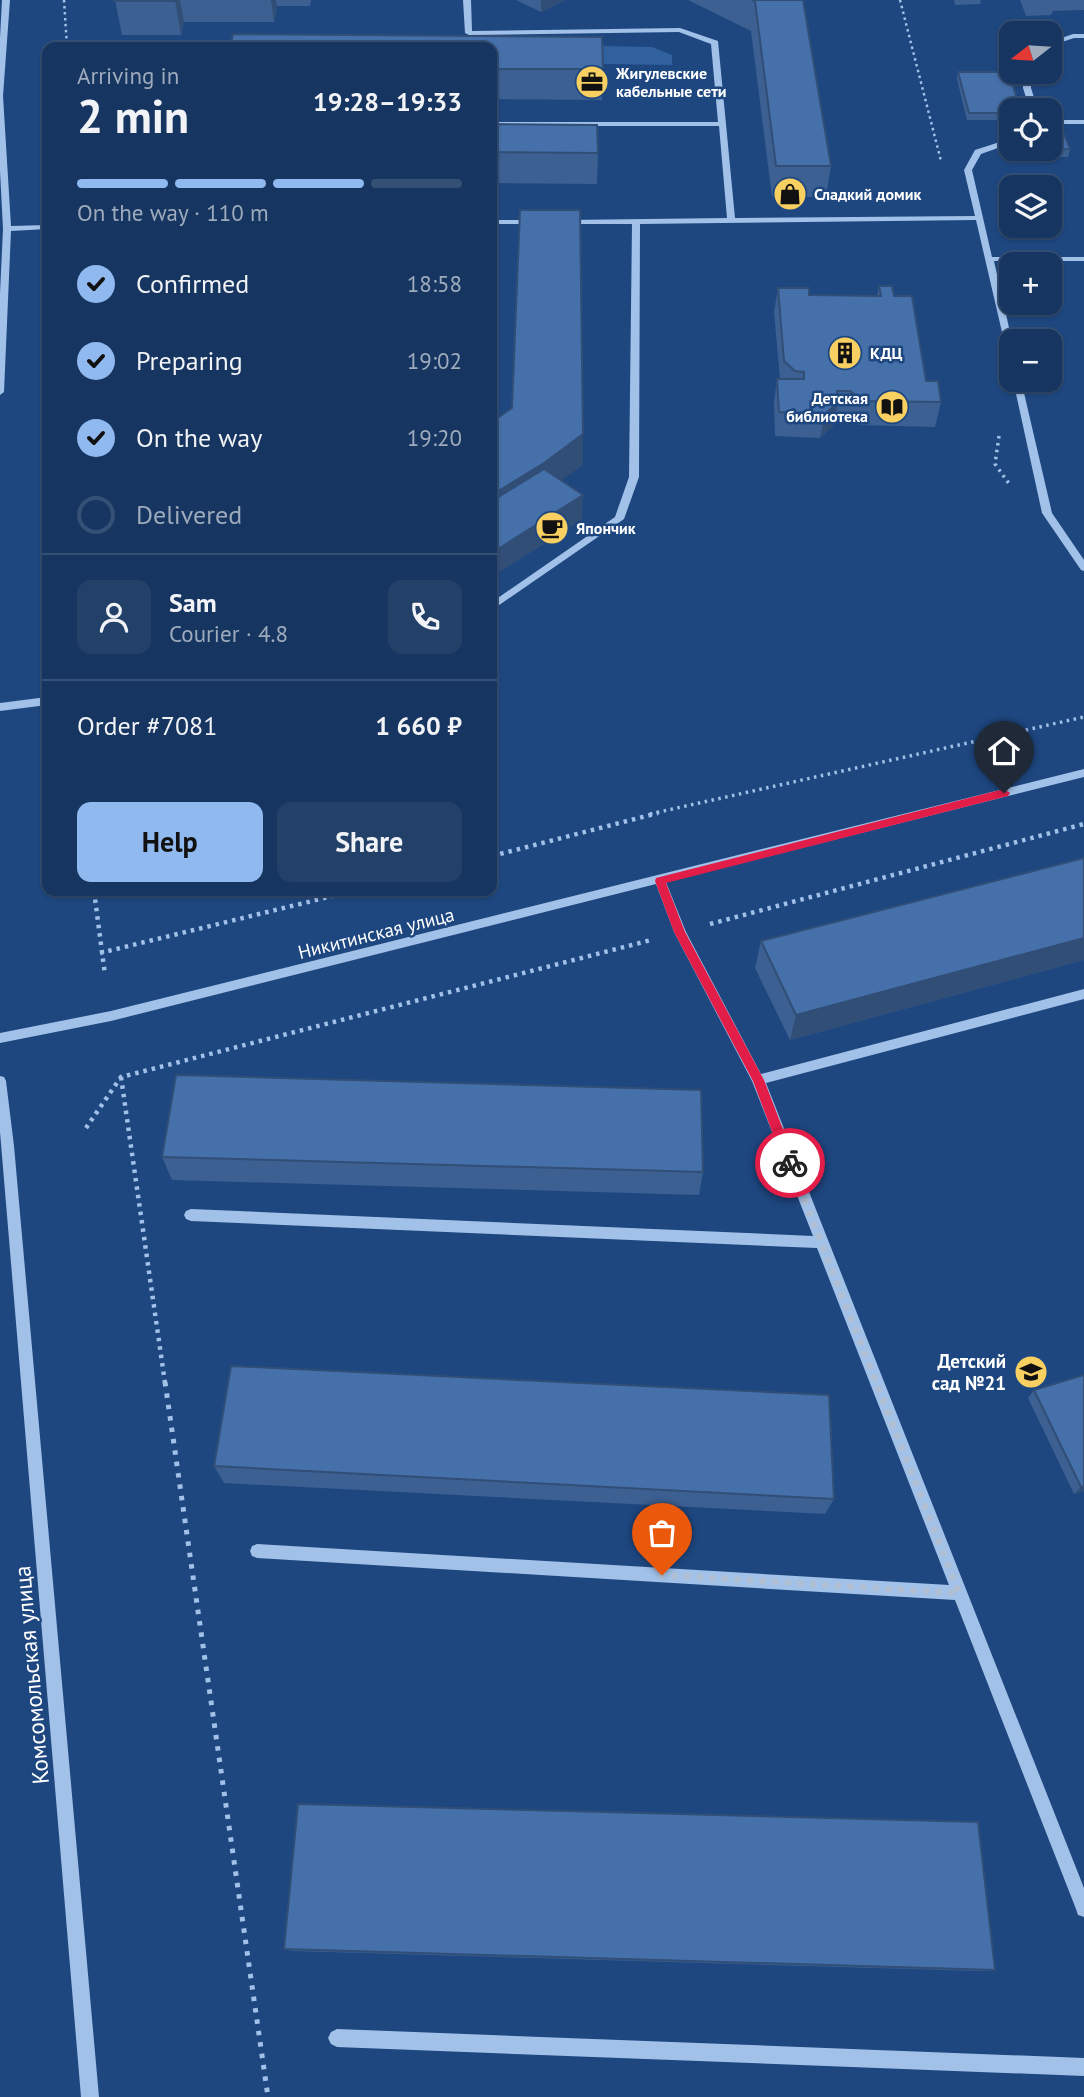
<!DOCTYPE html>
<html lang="en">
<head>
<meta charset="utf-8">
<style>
  body { margin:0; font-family:"PT Sans",sans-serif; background:#234069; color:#f1f3f6; height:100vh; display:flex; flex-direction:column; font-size:26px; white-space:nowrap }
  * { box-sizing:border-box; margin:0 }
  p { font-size:23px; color:#9eabbd }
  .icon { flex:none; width:38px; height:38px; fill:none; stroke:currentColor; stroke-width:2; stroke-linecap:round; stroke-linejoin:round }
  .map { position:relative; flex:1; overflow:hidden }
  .drawer { position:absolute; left:42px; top:42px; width:455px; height:854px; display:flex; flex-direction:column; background:#163560; border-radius:14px; box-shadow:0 2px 5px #0004,0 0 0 2px #355075 }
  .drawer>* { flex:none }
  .needle { width:46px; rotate:253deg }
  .fabs { position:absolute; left:999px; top:21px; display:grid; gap:14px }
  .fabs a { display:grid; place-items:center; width:63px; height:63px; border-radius:14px; background:#163560; box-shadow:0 2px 5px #0004,0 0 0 2px #355075; font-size:35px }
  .pin { position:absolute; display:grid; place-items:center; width:60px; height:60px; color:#fff; margin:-72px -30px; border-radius:50% 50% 50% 0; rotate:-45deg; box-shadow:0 0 7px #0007 }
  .pin .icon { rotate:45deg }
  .courier { position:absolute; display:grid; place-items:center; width:70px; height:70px; margin:-35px; border:5px solid #e11d48; border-radius:50%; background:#fff; color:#222; box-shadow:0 2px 9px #0007 }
  .headline em { font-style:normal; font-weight:700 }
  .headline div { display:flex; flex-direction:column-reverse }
  .headline { display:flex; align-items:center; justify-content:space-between; height:119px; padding:0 35px }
  h1 { font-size:46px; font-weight:700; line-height:52px }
  .bar { display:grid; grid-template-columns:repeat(4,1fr); gap:10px 7px; align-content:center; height:84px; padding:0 35px }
  .bar i { height:9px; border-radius:5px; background:#355075 }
  .bar .active { background:#90b9f0 }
  .bar p { grid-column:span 4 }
  .line { display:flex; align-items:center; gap:18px; padding:0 35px; border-top:2px solid #355075 }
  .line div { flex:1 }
  .round { display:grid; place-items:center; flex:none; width:74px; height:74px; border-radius:14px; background:#234069 }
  ol { padding:0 35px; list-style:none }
  li { display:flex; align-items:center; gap:21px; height:77px }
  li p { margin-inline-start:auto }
  li .icon { padding:7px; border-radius:50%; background:#90b9f0; color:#111; stroke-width:4 }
  li:last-child { color:#9eabbd }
  li i { width:38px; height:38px; border:4px solid #355075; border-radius:50% }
  .button { display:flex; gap:14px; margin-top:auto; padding:14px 35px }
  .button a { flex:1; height:80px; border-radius:14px; background:#90b9f0; color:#111; font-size:28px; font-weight:700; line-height:80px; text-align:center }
  .button a+a { background:#234069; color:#f1f3f6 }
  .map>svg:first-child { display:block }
  .green { fill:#31609e }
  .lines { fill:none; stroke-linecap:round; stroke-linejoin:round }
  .path-far3 { stroke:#a2c1e8; stroke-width:2.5; stroke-dasharray:2.5 3.5; stroke-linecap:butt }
  .path-far2 { stroke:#a2c1e8; stroke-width:3.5; stroke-dasharray:2.5 4.5; stroke-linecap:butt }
  .path-far1 { stroke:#a2c1e8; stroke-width:4.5; stroke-dasharray:3.5 5; stroke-linecap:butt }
  .path { stroke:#a2c1e8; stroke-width:5; stroke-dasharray:4.5 7; stroke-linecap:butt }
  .minor { fill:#a2c1e8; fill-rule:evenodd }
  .wall { fill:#3c6092 }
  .shaded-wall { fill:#314e77 }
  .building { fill:#4670aa; stroke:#314e77; stroke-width:2 }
  .route { fill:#e11d48 }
  .done { stroke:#b0bfd3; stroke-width:7; stroke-dasharray:0 12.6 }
  .labels { text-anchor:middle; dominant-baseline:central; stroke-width:5; stroke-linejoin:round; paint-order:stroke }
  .far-poi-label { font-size:16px; font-weight:bold; fill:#fff; stroke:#1e4780; text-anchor:start }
  .street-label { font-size:19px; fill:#fff; stroke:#1e4780 }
  .poi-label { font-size:19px; font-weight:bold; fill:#fff; stroke:#1e4780; text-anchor:end }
  .near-street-label { font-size:23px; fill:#fff; stroke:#1e4780 }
</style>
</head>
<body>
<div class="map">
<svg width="1084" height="2097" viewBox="0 0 1084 2097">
  <rect width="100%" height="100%" fill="#1e4780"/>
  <path class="green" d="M 602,46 L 652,47 L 672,55 L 672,65 L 603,64 Z"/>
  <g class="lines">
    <path class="path-far3" d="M 64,0 L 67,47
      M 900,0 L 941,161"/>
    <path class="path-far2" d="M 999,436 L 995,464 L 1010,485
      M 650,814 L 1084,717"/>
    <path class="path-far1" d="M 492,856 L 658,813
      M 94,891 L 105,975
      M 710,924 L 1084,824
      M 100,953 L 353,891
      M 121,1077 L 165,1383
      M 86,1128 L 121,1077 L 651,940"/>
    <path class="path" d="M 165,1382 L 268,2097"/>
    <path class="minor" d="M 2,0 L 10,0 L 3,96 L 11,226 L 47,225 L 47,229 L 11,231 L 4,392 L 0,395 L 0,293 L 3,229 L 0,171 L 0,38 Z
      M 463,0 L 471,0 L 472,31 L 680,28 L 718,41 L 735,218 L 975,216 L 964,170 L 975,150 L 1012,138 L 1012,143 L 981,154 L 972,170 L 992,257 L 1084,257 L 1084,261 L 994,261 L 1012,341 L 1012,361 L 1008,358 L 976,220 L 640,224 L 639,477 L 624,519 L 492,610 L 492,602 L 615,517 L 629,477 L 632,224 L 566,224 L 562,222 L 566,220 L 727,218 L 719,126 L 492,126 L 492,122 L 718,122 L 711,44 L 679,32 L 469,35 L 465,33 Z
      M 1073,34 L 1084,34 L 1084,38 L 1074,38 L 1050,46 L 1050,42 Z
      M 1023,72 L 1031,72 L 1031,88 L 1038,110 L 1030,110 L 1023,88 Z
      M 1050,120 L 1084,120 L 1084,124 L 1050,124 Z
      M 492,220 L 537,220 L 541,222 L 537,224 L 492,224 Z
      M 1013,380 L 1021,380 L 1052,513 L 1084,560 L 1084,571 L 1081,570 L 1042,513 Z
      M 47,697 L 47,705 L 0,711 L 0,703 Z
      M 1084,769 L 1084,777 L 666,882 L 686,932 L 761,1074 L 1084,989 L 1084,999 L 766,1083 L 1084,1888 L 1084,1917 L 1078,1915 L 1076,1909 L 955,1600 L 257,1558 L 252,1556 L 250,1551 L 252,1546 L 257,1544 L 949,1585 L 817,1248 L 191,1221 L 186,1219 L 184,1215 L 186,1211 L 191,1209 L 813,1236 L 752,1081 L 674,932 L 656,884 L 111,1021 L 0,1043 L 0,1033 L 111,1011 Z
      M 0,1076 L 4,1077 L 6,1081 L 14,1146 L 99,2097 L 81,2097 L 0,1132 Z
      M 337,2029 L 1084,2058 L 1084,2076 L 337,2047 L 331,2044 L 328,2038 L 331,2032 Z"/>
  </g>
  <path class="wall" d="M 115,0 L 311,0 L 310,6 L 277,6 L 274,22 L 184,22 L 181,35 L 122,35 Z
    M 516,0 L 565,0 L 541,12 Z
    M 688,0 L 803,0 L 831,166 L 826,197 L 772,197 L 751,31 Z
    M 954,0 L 1084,0 L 1084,10 L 1053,11 L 1051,15 L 1026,16 L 1020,0 L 981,0 L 980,4 L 955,5 Z
    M 492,47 L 603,69 L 602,100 L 492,99 Z
    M 958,72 L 1012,110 L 1012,120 L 967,120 L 957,79 Z
    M 492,124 L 598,153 L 597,184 L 492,183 Z
    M 1012,149 L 1070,149 L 1068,157 L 1015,157 Z
    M 879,286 L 894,296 L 926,381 L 941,402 L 935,427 L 859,425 L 846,416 L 835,415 L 833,426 L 820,438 L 775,436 L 774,403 L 777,379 L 780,379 L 774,312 L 778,288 L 809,295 L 877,296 Z
    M 1084,858 L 1084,960 L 790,1040 L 755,968 L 761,941 Z
    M 162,1157 L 703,1172 L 699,1195 L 172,1180 Z
    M 1034,1390 L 1084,1491 L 1074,1494 L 1028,1398 Z
    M 214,1466 L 834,1499 L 825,1514 L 224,1483 Z
    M 284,1949 L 995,1970 L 979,1971 L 293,1951 Z"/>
  <path class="shaded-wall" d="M 175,0 L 180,0 L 184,22 L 181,35 Z
    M 271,0 L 276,0 L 277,6 L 274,22 Z
    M 541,0 L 565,0 L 541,12 Z
    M 838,402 L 833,426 L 820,438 L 825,414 Z
    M 583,434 L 583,465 L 544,493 L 492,526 L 492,495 Z
    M 583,495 L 582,520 L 492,577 L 492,553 Z
    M 1084,938 L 1084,960 L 790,1040 L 796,1015 Z
    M 1084,1486 L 1084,1491 L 1074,1494 L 1081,1487 Z"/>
  <path class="building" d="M 115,0 L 175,0 L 175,1 L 114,1 Z
    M 752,0 L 803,0 L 831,166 L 776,166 L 755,1 Z
    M 233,34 L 602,37 L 603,69 L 492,69 L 492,47 L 230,47 Z
    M 958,72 L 1009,72 L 1020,110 L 1012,110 L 1012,113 L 969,113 Z
    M 492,124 L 597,125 L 598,153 L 492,152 Z
    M 1050,134 L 1064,134 L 1070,149 L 1017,150 L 1016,149 L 1050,149 Z
    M 520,210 L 580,210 L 583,434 L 544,463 L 492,495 L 492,422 L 512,408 Z
    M 879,286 L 892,286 L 894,296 L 912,296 L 926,381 L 938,381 L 941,402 L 864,401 L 850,391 L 837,391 L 838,402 L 825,414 L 779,412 L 777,379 L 804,379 L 804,372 L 795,371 L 784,361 L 778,288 L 809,288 L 809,295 L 881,296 Z
    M 544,469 L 583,495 L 492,553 L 492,501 Z
    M 1084,858 L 1084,938 L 796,1015 L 761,941 Z
    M 176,1075 L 701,1090 L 703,1172 L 162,1157 Z
    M 231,1366 L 829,1395 L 834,1499 L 214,1466 Z
    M 1084,1375 L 1084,1486 L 1081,1487 L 1034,1390 Z
    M 298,1804 L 978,1822 L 995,1970 L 284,1949 Z"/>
  <path class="route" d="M 1004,789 L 1010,793 L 1008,796 L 666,883 L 685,932 L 764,1080 L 796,1163 L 790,1168 L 785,1166 L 753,1081 L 674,932 L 655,881 L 656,878 Z"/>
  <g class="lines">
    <path class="done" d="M 662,1575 L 959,1593 L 790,1163"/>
  </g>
  <defs>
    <symbol id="office-disc" viewBox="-11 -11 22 22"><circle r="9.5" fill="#f8cf61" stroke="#1e4780"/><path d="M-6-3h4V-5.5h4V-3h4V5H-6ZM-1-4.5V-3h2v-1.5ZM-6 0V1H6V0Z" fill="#111"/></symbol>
    <symbol id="shop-disc" viewBox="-11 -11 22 22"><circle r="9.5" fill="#f8cf61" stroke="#1e4780"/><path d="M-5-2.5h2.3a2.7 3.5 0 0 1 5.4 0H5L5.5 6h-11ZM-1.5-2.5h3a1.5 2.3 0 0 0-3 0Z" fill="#111"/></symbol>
    <symbol id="building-disc" viewBox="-11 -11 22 22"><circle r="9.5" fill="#f8cf61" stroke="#1e4780"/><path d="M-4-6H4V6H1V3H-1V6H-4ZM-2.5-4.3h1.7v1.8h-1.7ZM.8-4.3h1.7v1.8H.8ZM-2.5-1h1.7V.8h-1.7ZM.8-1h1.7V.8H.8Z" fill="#111"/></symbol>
    <symbol id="library-disc" viewBox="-11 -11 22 22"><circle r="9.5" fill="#f8cf61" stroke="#1e4780"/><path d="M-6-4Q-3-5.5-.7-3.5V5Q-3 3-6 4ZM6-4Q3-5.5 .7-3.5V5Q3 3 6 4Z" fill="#111"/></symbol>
    <symbol id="cafe-disc" viewBox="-11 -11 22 22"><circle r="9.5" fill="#f8cf61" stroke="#1e4780"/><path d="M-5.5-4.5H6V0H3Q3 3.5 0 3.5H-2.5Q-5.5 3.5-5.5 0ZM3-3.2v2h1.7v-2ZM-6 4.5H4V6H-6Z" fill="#111"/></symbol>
    <symbol id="school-disc" viewBox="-11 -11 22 22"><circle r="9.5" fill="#f8cf61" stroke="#1e4780"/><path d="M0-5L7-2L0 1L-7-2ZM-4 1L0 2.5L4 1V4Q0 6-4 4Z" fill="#111"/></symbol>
  </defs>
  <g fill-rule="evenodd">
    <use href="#office-disc" x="573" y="63" width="38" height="38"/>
    <use href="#shop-disc" x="771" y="175" width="38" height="38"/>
    <use href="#building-disc" x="826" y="334" width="38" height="38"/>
    <use href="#library-disc" x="873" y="388" width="38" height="38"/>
    <use href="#cafe-disc" x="533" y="509" width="38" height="38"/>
    <use href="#school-disc" x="1012" y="1353" width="38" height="38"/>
  </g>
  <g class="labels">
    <g class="far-poi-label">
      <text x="616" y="73">Жигулевские<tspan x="616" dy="18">кабельные сети</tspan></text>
      <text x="814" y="194">Сладкий домик</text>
      <text x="870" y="353">КДЦ</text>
      <text x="868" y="398" text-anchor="end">Детская<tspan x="868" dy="18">библиотека</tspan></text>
      <text x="576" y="528">Япончик</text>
    </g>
    <g class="street-label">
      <text transform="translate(376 933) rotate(-14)">Никитинская улица</text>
    </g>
    <g class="poi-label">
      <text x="1006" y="1361">Детский<tspan x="1006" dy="22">сад №21</tspan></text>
    </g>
    <g class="near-street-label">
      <text transform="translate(31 1675) rotate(-95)">Комсомольская улица</text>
    </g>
  </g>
</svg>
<div class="fabs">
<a><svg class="needle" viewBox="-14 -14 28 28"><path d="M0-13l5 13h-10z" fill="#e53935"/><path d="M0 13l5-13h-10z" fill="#9eabbd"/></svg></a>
<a><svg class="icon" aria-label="locate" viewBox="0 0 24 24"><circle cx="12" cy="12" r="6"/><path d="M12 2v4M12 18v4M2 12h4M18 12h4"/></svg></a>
<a><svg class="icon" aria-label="layers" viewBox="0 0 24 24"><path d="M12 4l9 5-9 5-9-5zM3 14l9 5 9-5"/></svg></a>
<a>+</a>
<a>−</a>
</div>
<div class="pin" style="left:662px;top:1575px;background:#ea580c"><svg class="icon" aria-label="bag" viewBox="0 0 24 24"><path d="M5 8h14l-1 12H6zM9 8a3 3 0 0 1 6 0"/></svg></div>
<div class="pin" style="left:1004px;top:793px;background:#1f2937"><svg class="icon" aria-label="home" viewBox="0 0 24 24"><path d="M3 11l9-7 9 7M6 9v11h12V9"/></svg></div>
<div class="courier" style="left:790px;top:1163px"><svg class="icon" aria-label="bike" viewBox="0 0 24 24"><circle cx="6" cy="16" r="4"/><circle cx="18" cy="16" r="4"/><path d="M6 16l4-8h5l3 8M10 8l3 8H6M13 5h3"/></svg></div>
<section class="drawer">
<div class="headline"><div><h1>2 min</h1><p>Arriving in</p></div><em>19:28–19:33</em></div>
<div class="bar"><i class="active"></i><i class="active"></i><i class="active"></i><i></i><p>On the way · 110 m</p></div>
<ol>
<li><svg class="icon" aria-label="check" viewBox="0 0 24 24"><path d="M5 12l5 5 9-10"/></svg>Confirmed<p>18:58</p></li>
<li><svg class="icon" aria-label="check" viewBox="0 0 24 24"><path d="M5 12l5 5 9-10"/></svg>Preparing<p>19:02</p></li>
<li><svg class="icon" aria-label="check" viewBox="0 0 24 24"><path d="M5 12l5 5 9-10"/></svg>On the way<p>19:20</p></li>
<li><i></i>Delivered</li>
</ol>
<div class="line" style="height:126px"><a class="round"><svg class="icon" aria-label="person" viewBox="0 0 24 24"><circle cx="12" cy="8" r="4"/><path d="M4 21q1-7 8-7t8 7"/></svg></a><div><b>Sam</b><p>Courier · 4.8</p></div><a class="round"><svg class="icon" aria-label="phone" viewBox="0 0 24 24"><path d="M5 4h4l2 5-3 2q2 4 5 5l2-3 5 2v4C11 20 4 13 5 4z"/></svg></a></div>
<div class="line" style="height:91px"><div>Order #7081</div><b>1 660 ₽</b></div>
<div class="button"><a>Help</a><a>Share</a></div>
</section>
</div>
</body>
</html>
